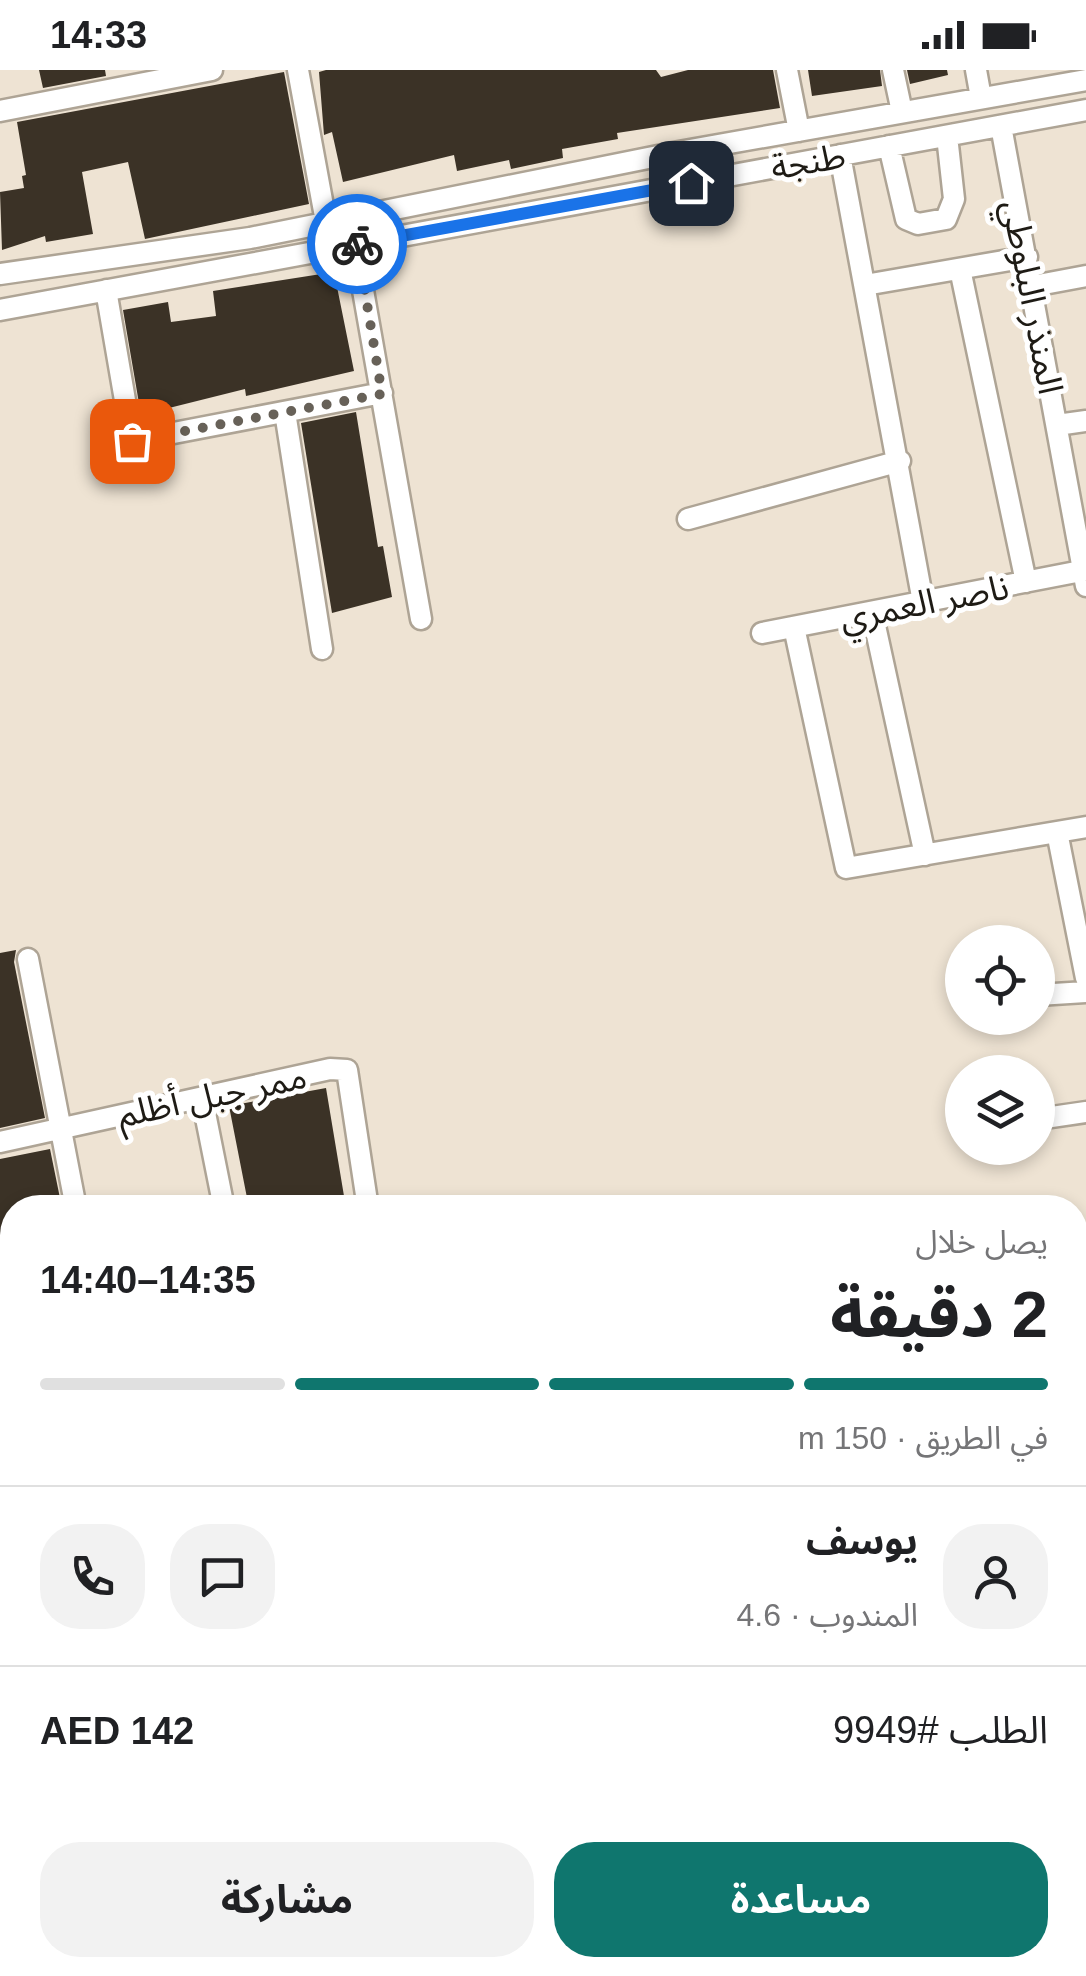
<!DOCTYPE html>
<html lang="ar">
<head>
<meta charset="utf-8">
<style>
  body { margin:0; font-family:Helvetica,"Noto Sans Arabic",sans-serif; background:#f2f2f2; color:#202124; direction:rtl; height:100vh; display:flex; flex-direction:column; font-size:38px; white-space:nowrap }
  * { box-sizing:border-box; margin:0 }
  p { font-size:32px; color:#757577 }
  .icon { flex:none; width:55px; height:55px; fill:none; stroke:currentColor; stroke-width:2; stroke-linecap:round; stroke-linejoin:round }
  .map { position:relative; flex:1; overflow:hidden; direction:ltr }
  .drawer { position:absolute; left:0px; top:1125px; width:1088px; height:782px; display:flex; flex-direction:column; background:#fff; border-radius:40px 40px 0 0; box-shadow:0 5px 15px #0003; direction:rtl }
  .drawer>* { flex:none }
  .tools { position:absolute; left:945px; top:855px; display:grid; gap:20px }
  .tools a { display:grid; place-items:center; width:110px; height:110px; border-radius:50%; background:#fff; box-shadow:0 5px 15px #0003; font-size:50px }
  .pin { position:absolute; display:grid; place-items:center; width:85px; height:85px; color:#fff; margin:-42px; border-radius:20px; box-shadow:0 5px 15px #0006 }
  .courier { position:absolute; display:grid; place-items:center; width:100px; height:100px; margin:-50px; border:8px solid #1a73e8; border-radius:50%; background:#fff; color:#222; box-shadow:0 2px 12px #0007 }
  .summary em { font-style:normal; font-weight:700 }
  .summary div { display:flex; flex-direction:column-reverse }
  .summary { display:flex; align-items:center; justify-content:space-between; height:170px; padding:0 40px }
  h1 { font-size:65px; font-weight:700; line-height:75px }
  .bar { display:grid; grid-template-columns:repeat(4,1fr); gap:15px 10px; align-content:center; height:120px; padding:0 40px }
  .bar i { height:12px; border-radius:8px; background:#e0e0e0 }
  .bar .current { background:#0f766e }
  .bar p { grid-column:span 4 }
  .line { display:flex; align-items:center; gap:25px; padding:0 40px; border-top:2px solid #e0e0e0 }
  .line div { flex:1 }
  .round { display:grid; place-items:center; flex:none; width:105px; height:105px; border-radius:40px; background:#f2f2f2 }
  .primary-button { display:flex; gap:20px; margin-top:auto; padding:20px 40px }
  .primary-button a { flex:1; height:115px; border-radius:40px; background:#0f766e; color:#fff; font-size:40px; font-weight:700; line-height:115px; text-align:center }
  .primary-button a+a { background:#f2f2f2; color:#202124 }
  .status { display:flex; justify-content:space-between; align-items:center; height:70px; padding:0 50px; background:#fff; direction:ltr }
  .status svg { height:28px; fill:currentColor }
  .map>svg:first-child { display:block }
  .building { fill:#3b3226 }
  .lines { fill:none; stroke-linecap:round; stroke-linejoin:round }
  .minor-casing { stroke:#aea495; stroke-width:25 }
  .minor { stroke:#fff; stroke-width:20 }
  .done { stroke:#676158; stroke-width:10; stroke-dasharray:0 18 }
  .route { stroke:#1a73e8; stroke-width:12 }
  .labels { text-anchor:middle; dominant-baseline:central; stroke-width:10; stroke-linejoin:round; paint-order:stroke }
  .street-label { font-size:35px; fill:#1e1b15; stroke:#fff }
</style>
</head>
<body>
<div class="status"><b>14:33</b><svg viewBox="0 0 49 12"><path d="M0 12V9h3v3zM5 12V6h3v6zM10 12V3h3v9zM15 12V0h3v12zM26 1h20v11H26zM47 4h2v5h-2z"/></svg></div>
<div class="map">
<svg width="1086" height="1906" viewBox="0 0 1086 1906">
  <rect width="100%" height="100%" fill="#eee3d3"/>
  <path class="building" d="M 39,0 L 105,0 L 106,6 L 43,18 Z
    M 326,0 L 656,0 L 661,7 L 688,0 L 773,0 L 780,38 L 617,63 L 618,69 L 562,79 L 563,88 L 511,99 L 509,90 L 457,101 L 454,85 L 343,112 L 332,62 L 324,65 L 319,2 Z
    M 808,0 L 880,0 L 882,16 L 812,26 Z
    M 907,0 L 947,0 L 948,5 L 910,14 Z
    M 284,2 L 309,134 L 145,169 L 128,92 L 82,102 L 93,164 L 46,172 L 45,166 L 2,180 L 0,122 L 24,118 L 22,106 L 26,105 L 17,52 Z
    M 334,202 L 354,301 L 246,326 L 245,319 L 141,345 L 123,240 L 168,232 L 171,252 L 216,246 L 213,221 Z
    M 356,342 L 378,477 L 383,476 L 392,527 L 332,543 L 301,353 Z
    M 16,880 L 14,892 L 45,1048 L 0,1058 L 0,883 Z
    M 326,1018 L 346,1138 L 249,1138 L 229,1036 Z
    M 50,1079 L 62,1138 L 12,1138 L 12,1212 L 0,1215 L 0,1089 Z
    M 0,1221 L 6,1221 L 12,1255 L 12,1403 L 0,1411 Z
    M 12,1444 L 12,1500 L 7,1501 L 0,1447 Z
    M 0,1673 L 6,1673 L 12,1707 L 12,1764 L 0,1767 Z
    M 12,1798 L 12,1904 L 0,1906 L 0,1801 Z"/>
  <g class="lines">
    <defs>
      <path id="minor" d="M 298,0 L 326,152
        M 787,0 L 799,61
        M 893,0 L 902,42
        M 976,0 L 981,28
        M 0,41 L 212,0
        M 1001,56 L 1086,516
        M 889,76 L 906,149 L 918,154 L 946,149 L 954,129 L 947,66
        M 840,85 L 923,532
        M 355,175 L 421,549
        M 960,199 L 1026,512
        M 0,204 L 250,168 L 673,83 L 1086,10
        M 865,215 L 1027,187
        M 1033,216 L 1086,206
        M 106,220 L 132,371 L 382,323
        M 0,240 L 1086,40
        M 285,342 L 322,579
        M 1057,355 L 1086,351
        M 688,449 L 900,391
        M 872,542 L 925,785
        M 794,557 L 846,798 L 1086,757
        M 762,563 L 1086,500
        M 1057,762 L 1086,908
        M 28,889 L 76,1138
        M 1038,925 L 1086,922
        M 202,1028 L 224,1138
        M 1038,1049 L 1086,1042
        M 0,1072 L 330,999 L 347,1000 L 368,1138
        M 1075,1200 L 1086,1198
        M 1075,1227 L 1086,1284
        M 0,1425 L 12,1423
        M 1075,1538 L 1086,1536
        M 0,1584 L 12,1581
        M 1075,1704 L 1086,1702
        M 0,1785 L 12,1782
        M 1075,1839 L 1086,1837
        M 95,1895 L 102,1906
        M 780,1895 L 781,1906
        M 923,1895 L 926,1906
        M 514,1906 L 520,1895
        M 727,1906 L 760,1895"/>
    </defs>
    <use href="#minor" class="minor-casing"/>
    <use href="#minor" class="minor"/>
  </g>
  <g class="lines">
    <path class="done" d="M 132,371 L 382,324 L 357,174"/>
    <path class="route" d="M 357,174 L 691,113"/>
  </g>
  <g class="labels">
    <g class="street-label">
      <text transform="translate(808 91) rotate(-10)">طنجة</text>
      <text transform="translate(1033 227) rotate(79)">المنذر البلوطي</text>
      <text transform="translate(924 532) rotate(-11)">ناصر العمري</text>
      <text transform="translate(212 1025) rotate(-12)">ممر جبل أظلم</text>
    </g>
  </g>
</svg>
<div class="tools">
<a><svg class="icon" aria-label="locate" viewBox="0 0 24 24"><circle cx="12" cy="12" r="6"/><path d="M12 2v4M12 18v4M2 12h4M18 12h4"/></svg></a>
<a><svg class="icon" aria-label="layers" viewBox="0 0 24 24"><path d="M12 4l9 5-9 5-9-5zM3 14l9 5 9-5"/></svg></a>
</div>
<div class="pin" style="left:132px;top:371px;background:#ea580c"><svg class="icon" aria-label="bag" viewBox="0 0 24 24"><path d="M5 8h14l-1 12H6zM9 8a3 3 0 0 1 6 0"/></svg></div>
<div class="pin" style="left:691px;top:113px;background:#1f2937"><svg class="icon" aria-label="home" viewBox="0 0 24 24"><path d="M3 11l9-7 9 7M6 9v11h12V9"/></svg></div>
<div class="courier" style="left:357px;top:174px"><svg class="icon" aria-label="bike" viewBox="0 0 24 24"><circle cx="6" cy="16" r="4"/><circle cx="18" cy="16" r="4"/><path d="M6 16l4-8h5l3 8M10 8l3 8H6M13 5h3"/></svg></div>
<section class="drawer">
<div class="summary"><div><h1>2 دقيقة</h1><p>يصل خلال</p></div><em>14:35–14:40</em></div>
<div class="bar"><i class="current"></i><i class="current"></i><i class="current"></i><i></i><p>في الطريق · 150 m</p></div>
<div class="line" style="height:180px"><a class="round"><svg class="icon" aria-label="person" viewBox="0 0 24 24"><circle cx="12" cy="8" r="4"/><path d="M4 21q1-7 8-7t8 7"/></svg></a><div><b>يوسف</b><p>المندوب · 4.6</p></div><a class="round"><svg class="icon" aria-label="chat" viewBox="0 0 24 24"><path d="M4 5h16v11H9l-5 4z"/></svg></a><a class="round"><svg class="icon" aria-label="phone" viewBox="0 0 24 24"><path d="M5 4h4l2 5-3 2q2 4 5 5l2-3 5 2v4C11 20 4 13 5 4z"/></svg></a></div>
<div class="line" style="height:130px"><div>الطلب #9949</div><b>AED 142</b></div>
<div class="primary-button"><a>مساعدة</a><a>مشاركة</a></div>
</section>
</div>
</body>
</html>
